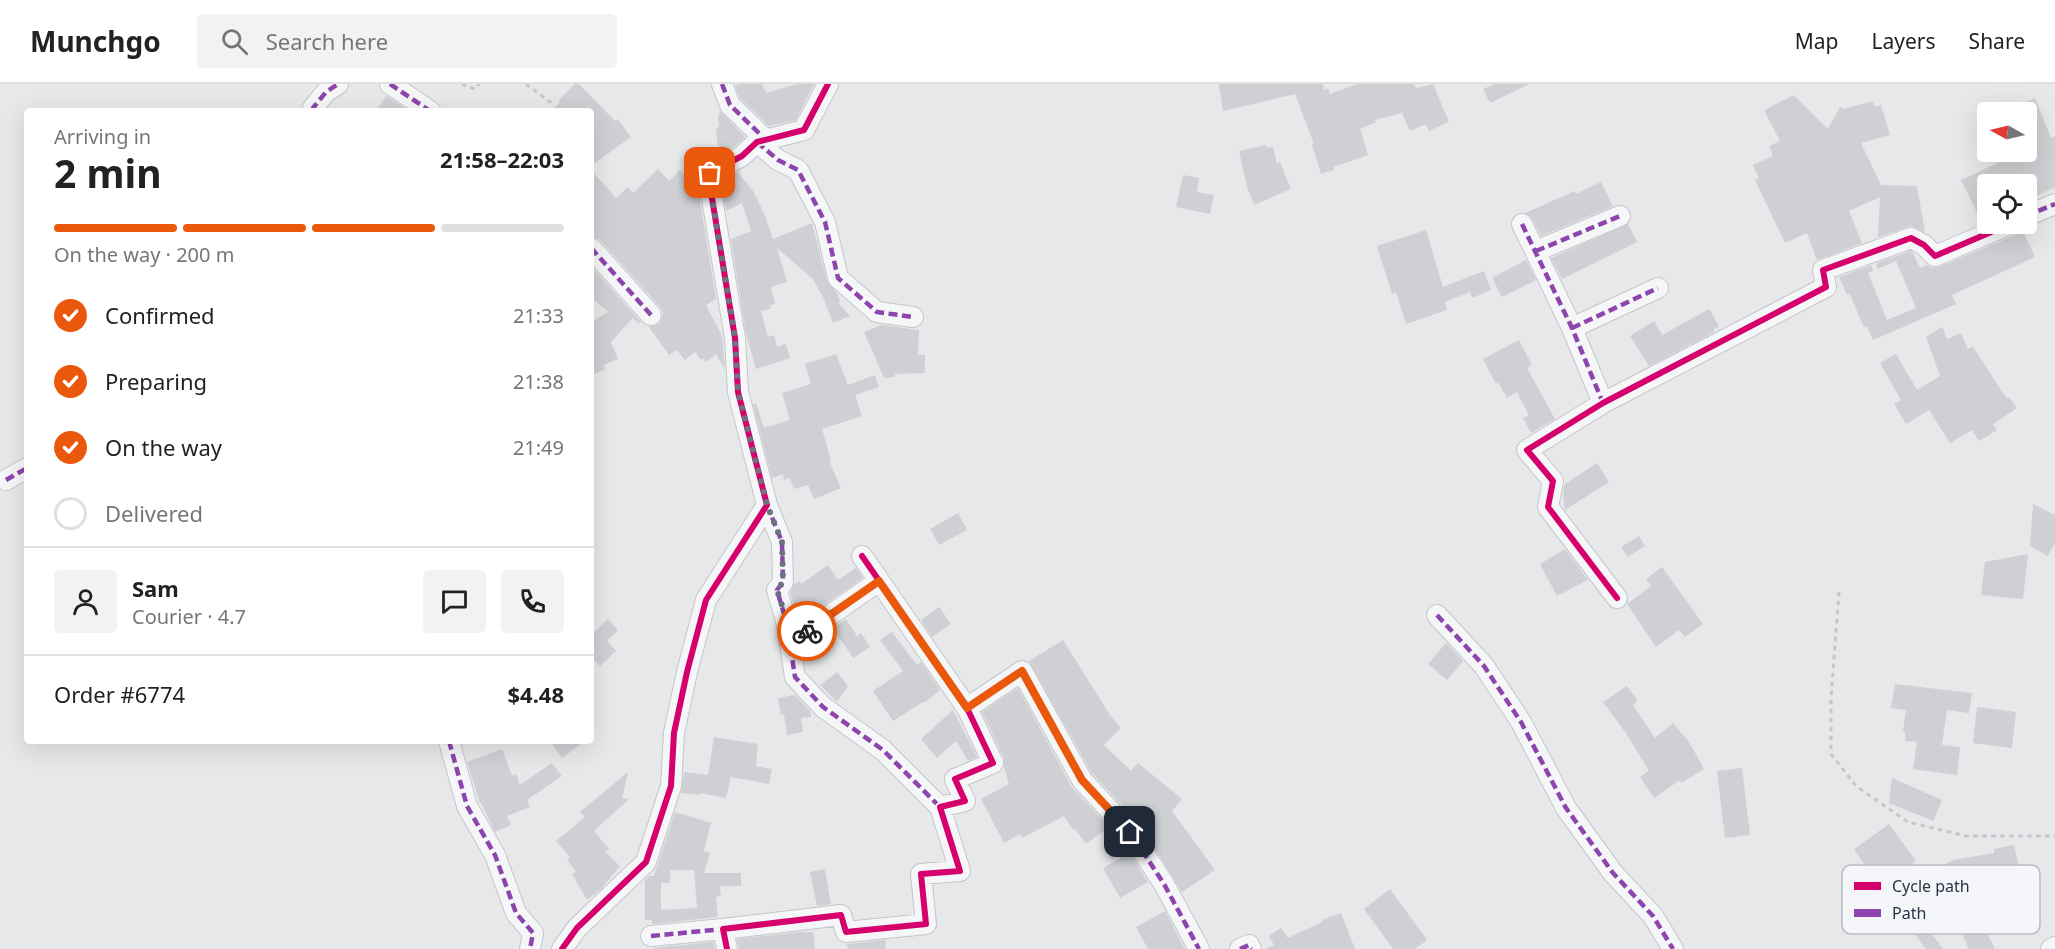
<!DOCTYPE html>
<html lang="en">
<head>
<meta charset="utf-8">
<style>
  body { margin:0; font-family:"Noto Sans",sans-serif; background:#f2f2f2; color:#222; height:100vh; display:flex; flex-direction:column; font-size:22px; white-space:nowrap }
  * { box-sizing:border-box; margin:0 }
  p { font-size:20px; color:#767676 }
  .icon { flex:none; width:33px; height:33px; fill:none; stroke:currentColor; stroke-width:2; stroke-linecap:round; stroke-linejoin:round }
  .map { position:relative; flex:1; overflow:hidden }
  .drawer { position:absolute; left:24px; top:24px; width:570px; height:636px; display:flex; flex-direction:column; background:#fff; border-radius:6px; box-shadow:0 6px 24px #0002 }
  .drawer>* { flex:none }
  .needle { width:39px; rotate:278deg }
  .tools { position:absolute; left:1977px; top:18px; display:grid; gap:12px }
  .tools a { display:grid; place-items:center; width:60px; height:60px; border-radius:6px; background:#fff; box-shadow:0 6px 24px #0002; font-size:30px }
  .pin { position:absolute; display:grid; place-items:center; width:51px; height:51px; color:#fff; margin:-26px; border-radius:12px; box-shadow:0 3px 9px #0006 }
  .courier { position:absolute; display:grid; place-items:center; width:60px; height:60px; margin:-30px; border:4px solid #ea580c; border-radius:50%; background:#fff; color:#222; box-shadow:0 2px 8px #0007 }
  .summary em { font-style:normal; font-weight:700 }
  .summary div { display:flex; flex-direction:column-reverse }
  .summary { display:flex; align-items:center; justify-content:space-between; height:102px; padding:0 30px }
  h1 { font-size:39px; font-weight:700; line-height:45px }
  .bar { display:grid; grid-template-columns:repeat(4,1fr); gap:9px 6px; align-content:center; height:72px; padding:0 30px }
  .bar i { height:8px; border-radius:4px; background:#e0e0e0 }
  .bar .on { background:#ea580c }
  .bar p { grid-column:span 4 }
  .line { display:flex; align-items:center; gap:15px; padding:0 30px; border-top:2px solid #e0e0e0 }
  .line div { flex:1 }
  .round { display:grid; place-items:center; flex:none; width:63px; height:63px; border-radius:6px; background:#f2f2f2 }
  ol { padding:0 30px; list-style:none }
  li { display:flex; align-items:center; gap:18px; height:66px }
  li p { margin-inline-start:auto }
  li .icon { padding:6px; border-radius:50%; background:#ea580c; color:#fff; stroke-width:4 }
  li:last-child { color:#767676 }
  li i { width:33px; height:33px; border:3px solid #e0e0e0; border-radius:50% }
  header { display:flex; align-items:center; gap:36px; box-sizing:border-box; height:84px; padding:0 30px; background:#fff; border-bottom:2px solid #e0e0e0 }
  header strong { font-size:28px }
  nav { display:flex; gap:33px; margin-inline-start:auto; font-size:21px }
  .search { width:420px; height:54px; background:#f2f2f2; display:flex; align-items:center; gap:15px; box-sizing:border-box; padding:0 21px; border-radius:6px; color:#767676; font-size:22px }
  .map>svg:first-child { display:block }
  .building { fill:#ced0d3; fill-rule:evenodd }
  .lines { fill:none; stroke-linecap:round; stroke-linejoin:round }
  .street-casing { stroke:#c4c6c8; stroke-width:22 }
  .path { stroke:#c5c6ca; stroke-width:3; stroke-dasharray:4.5 4.5; stroke-linecap:butt }
  .street { stroke:#f5f6f7; stroke-width:20 }
  .quiet { stroke:#8e44ad; stroke-width:4.5; stroke-dasharray:9 4.5; stroke-linecap:butt }
  .cycleway-casing { stroke:#f4f6f9; stroke-width:10 }
  .cycleway { stroke:#d6006c; stroke-width:6 }
  .done { stroke:#6c737f; stroke-width:6; stroke-dasharray:0 10.8 }
  .route { stroke:#ea580c; stroke-width:8 }
  .key { fill:#f4f6f9; stroke:#b8bcc3; stroke-width:1.5 }
  .key-label { font-size:16px; fill:#2b3445 }
</style>
</head>
<body>
<header>
<strong>Munchgo</strong>
<div class="search"><svg class="icon" aria-label="search" viewBox="0 0 24 24"><circle cx="10" cy="10" r="6"/><path d="M15 15l6 6"/></svg>Search here</div>
<nav><a>Map</a><a>Layers</a><a>Share</a></nav>
</header>
<div class="map">
<svg width="2055" height="865" viewBox="0 0 2055 865">
  <rect width="100%" height="100%" fill="#e6e8ea"/>
  <path class="building" d="M 575,0 L 579,0 L 615,37 L 618,35 L 631,53 L 591,82 L 591,27 L 552,27 L 560,18 L 558,17 Z
    M 739,0 L 762,0 L 766,9 L 797,0 L 814,0 L 796,36 L 769,42 L 740,14 L 735,2 Z
    M 1219,0 L 1323,0 L 1324,6 L 1328,4 L 1330,10 L 1357,0 L 1414,0 L 1416,4 L 1433,0 L 1449,38 L 1429,47 L 1426,40 L 1410,47 L 1402,29 L 1375,36 L 1376,38 L 1360,45 L 1368,71 L 1333,83 L 1334,86 L 1321,90 L 1312,61 L 1314,60 L 1295,10 L 1223,27 Z
    M 1495,0 L 1529,0 L 1490,19 L 1483,5 Z
    M 1794,11 L 1828,45 L 1840,23 L 1844,25 L 1873,17 L 1875,23 L 1881,21 L 1890,51 L 1861,59 L 1881,101 L 1917,102 L 1925,148 L 1911,142 L 1878,153 L 1880,113 L 1849,127 L 1862,159 L 1817,176 L 1807,149 L 1785,159 L 1755,96 L 1759,94 L 1753,81 L 1773,72 L 1769,62 L 1780,57 L 1764,26 Z
    M 386,12 L 409,27 L 376,27 Z
    M 2035,14 L 2051,54 L 2055,52 L 2055,103 L 2026,117 L 2026,100 L 1988,100 L 1988,137 L 1982,139 L 1961,96 L 2022,68 L 2026,68 L 2026,65 L 2036,61 L 2026,36 L 2026,28 L 2023,28 L 2020,20 Z
    M 720,27 L 745,53 L 735,62 L 721,69 L 717,57 L 716,47 L 719,41 L 718,34 Z
    M 1266,61 L 1267,64 L 1273,63 L 1277,80 L 1280,78 L 1291,105 L 1254,121 L 1247,103 L 1239,67 Z
    M 658,85 L 669,97 L 680,86 L 698,104 L 716,215 L 706,221 L 722,252 L 725,286 L 716,270 L 706,278 L 703,274 L 701,276 L 695,268 L 685,276 L 677,266 L 669,271 L 649,243 L 659,240 L 662,235 L 663,229 L 660,223 L 600,156 L 591,152 L 591,86 L 616,114 L 628,103 L 633,109 Z
    M 738,88 L 753,107 L 764,129 L 773,155 L 812,139 L 827,197 L 837,209 L 840,218 L 838,219 L 850,232 L 833,239 L 823,213 L 813,195 L 777,164 L 787,198 L 771,203 L 775,220 L 770,221 L 771,224 L 761,227 L 768,253 L 774,251 L 777,263 L 786,260 L 790,274 L 756,285 L 746,250 L 731,155 L 751,147 L 742,119 L 726,127 L 723,109 L 735,103 L 730,92 Z
    M 1183,91 L 1199,94 L 1197,108 L 1214,111 L 1210,130 L 1176,123 Z
    M 1601,98 L 1613,122 L 1541,152 L 1532,134 L 1525,129 L 1575,107 L 1576,110 Z
    M 1628,140 L 1637,158 L 1562,195 L 1551,174 Z
    M 2021,143 L 2035,173 L 1952,211 L 1956,220 L 1873,256 L 1867,242 L 1864,244 L 1850,210 L 1847,211 L 1839,193 L 1871,181 L 1873,187 L 1868,189 L 1887,236 L 1916,224 L 1896,177 L 1877,185 L 1877,179 L 1910,167 L 1913,169 L 1920,184 L 1927,181 L 1931,184 L 1939,183 L 2015,151 Z
    M 1426,146 L 1443,203 L 1484,187 L 1491,206 L 1472,214 L 1470,208 L 1445,218 L 1447,226 L 1406,240 L 1396,208 L 1392,210 L 1377,162 Z
    M 1526,176 L 1536,196 L 1502,213 L 1492,194 Z
    M 591,182 L 641,238 L 639,240 L 633,234 L 611,258 L 618,275 L 604,281 L 605,286 L 591,291 L 591,238 L 608,228 L 591,213 Z
    M 1709,225 L 1719,242 L 1713,246 L 1714,248 L 1649,282 L 1630,252 L 1654,237 L 1662,251 Z
    M 882,241 L 919,246 L 918,271 L 925,271 L 925,289 L 895,290 L 895,293 L 884,294 L 864,248 Z
    M 1942,243 L 1947,255 L 1961,249 L 1968,265 L 1973,263 L 2007,315 L 2009,313 L 2017,324 L 1993,340 L 1997,346 L 1979,357 L 1972,346 L 1950,359 L 1929,326 L 1906,340 L 1894,320 L 1901,316 L 1880,279 L 1896,270 L 1917,306 L 1940,292 L 1926,253 Z
    M 1519,256 L 1532,281 L 1527,284 L 1555,335 L 1531,349 L 1523,334 L 1529,331 L 1517,308 L 1507,314 L 1498,298 L 1496,300 L 1483,275 Z
    M 836,270 L 848,301 L 875,291 L 879,303 L 855,311 L 862,332 L 822,345 L 831,376 L 829,377 L 841,404 L 814,415 L 808,401 L 794,405 L 790,394 L 784,396 L 783,390 L 772,394 L 753,320 L 756,319 L 764,344 L 790,336 L 782,309 L 811,300 L 805,280 Z
    M 1597,379 L 1609,398 L 1565,426 L 1563,408 L 1565,400 Z
    M 2033,420 L 2055,431 L 2055,459 L 2048,472 L 2030,462 Z
    M 958,429 L 967,446 L 939,461 L 930,445 Z
    M 1639,452 L 1645,462 L 1628,473 L 1621,463 Z
    M 1565,465 L 1588,496 L 1557,512 L 1540,480 Z
    M 2028,470 L 2023,515 L 1981,511 L 1985,478 Z
    M 828,481 L 838,496 L 856,484 L 863,494 L 799,538 L 790,508 L 794,500 L 800,497 L 801,500 Z
    M 1662,483 L 1703,540 L 1685,553 L 1679,546 L 1656,563 L 1627,520 L 1651,502 L 1646,495 Z
    M 939,523 L 951,540 L 932,553 L 921,536 Z
    M 608,535 L 618,546 L 607,557 L 616,567 L 600,582 L 591,573 L 591,551 Z
    M 846,535 L 857,552 L 861,549 L 870,563 L 853,574 L 833,544 Z
    M 892,548 L 917,581 L 921,578 L 940,606 L 924,619 L 923,618 L 893,637 L 873,607 L 903,587 L 880,556 Z
    M 1063,556 L 1110,631 L 1121,644 L 1104,661 L 1131,687 L 1138,679 L 1182,715 L 1172,727 L 1215,786 L 1182,808 L 1140,741 L 1092,689 L 1029,577 Z
    M 1446,559 L 1463,577 L 1447,596 L 1428,580 Z
    M 837,588 L 848,602 L 837,618 L 820,601 Z
    M 1895,600 L 1972,609 L 1969,629 L 1947,626 L 1942,661 L 1960,663 L 1957,691 L 1913,685 L 1917,658 L 1905,657 L 1905,648 L 1903,647 L 1906,626 L 1891,624 Z
    M 1627,602 L 1638,617 L 1633,621 L 1655,654 L 1673,639 L 1689,658 L 1704,685 L 1681,699 L 1680,696 L 1654,714 L 1640,693 L 1649,687 L 1626,649 L 1603,618 Z
    M 1018,604 L 1071,702 L 1109,743 L 1086,760 L 1075,745 L 1073,746 L 1064,732 L 1022,754 L 1020,750 L 1004,759 L 981,715 L 1009,700 L 1004,683 L 1004,674 L 982,628 Z
    M 795,611 L 810,627 L 811,633 L 801,634 L 803,648 L 787,651 L 784,630 L 781,631 L 778,614 Z
    M 1977,623 L 2016,628 L 2012,664 L 1973,659 Z
    M 953,626 L 977,673 L 968,677 L 956,657 L 937,674 L 921,655 Z
    M 714,653 L 758,660 L 756,682 L 772,685 L 769,700 L 731,693 L 726,714 L 700,709 L 700,711 L 681,709 L 684,688 L 708,691 Z
    M 550,657 L 585,657 L 562,674 Z
    M 502,665 L 512,692 L 516,690 L 520,701 L 552,679 L 562,692 L 527,716 L 530,723 L 507,732 L 511,741 L 495,748 L 481,719 L 480,719 L 467,678 Z
    M 1742,684 L 1750,751 L 1725,754 L 1717,687 Z
    M 628,688 L 622,714 L 629,715 L 594,747 L 609,765 L 605,768 L 620,782 L 601,805 L 587,816 L 572,790 L 576,788 L 567,775 L 570,773 L 556,757 L 585,733 L 580,728 Z
    M 1892,694 L 1942,716 L 1933,737 L 1889,719 Z
    M 675,728 L 711,739 L 704,767 L 710,769 L 704,789 L 741,789 L 741,802 L 720,802 L 721,812 L 716,813 L 718,833 L 652,840 L 652,836 L 645,836 L 645,796 L 649,792 L 654,792 ZM 670,786 L 694,786 L 697,824 L 661,826 L 661,799 L 670,799 Z
    M 1889,740 L 1916,777 L 1877,804 L 1866,787 L 1868,786 L 1854,765 Z
    M 2014,761 L 2027,821 L 2030,820 L 2038,843 L 2015,850 L 2010,831 L 1981,837 L 1995,865 L 1969,865 L 1931,787 L 1953,776 L 1994,769 L 1994,765 Z
    M 1130,769 L 1148,798 L 1120,814 L 1103,784 Z
    M 825,785 L 831,820 L 817,822 L 810,788 Z
    M 1390,805 L 1427,856 L 1415,865 L 1393,865 L 1364,825 Z
    M 1165,827 L 1185,865 L 1148,865 L 1136,843 Z
    M 1341,829 L 1355,865 L 1265,865 L 1274,861 L 1269,852 L 1281,844 L 1288,854 L 1322,838 L 1322,836 Z
    M 1922,836 L 1943,865 L 1926,865 L 1910,844 Z
    M 801,848 L 813,848 L 815,865 L 739,865 L 737,855 Z
    M 886,856 L 885,865 L 848,865 L 847,860 Z
    M 713,858 L 715,865 L 653,865 L 653,864 Z"/>
  <g class="lines">
    <defs>
      <path id="street" d="M 390,0 L 430,27
        M 722,0 L 730,21 L 765,55
        M 313,27 L 313,24 L 326,8 L 338,0
        M 757,58 L 778,76 L 798,86 L 825,138 L 838,194 L 877,228 L 913,233
        M 2026,132 L 2055,120
        M 1522,140 L 1572,244 L 1603,319
        M 591,164 L 651,231
        M 1536,167 L 1620,132
        M 1572,244 L 1658,204
        M 6,396 L 27,384
        M 767,421 L 782,458 L 783,498 L 777,506 L 787,540 L 795,593 L 823,623 L 883,666 L 940,723
        M 1617,514 L 1548,423 L 1553,397 L 1527,366 L 1603,319 L 1826,203 L 1823,186 L 1911,154 L 1924,161 L 1935,172 L 2010,140
        M 1437,531 L 1484,582 L 1521,638 L 1566,724 L 1613,789 L 1653,832 L 1673,865
        M 790,559 L 879,497
        M 967,624 L 1022,587 L 1082,696 L 1130,748 L 1164,800 L 1199,865
        M 449,657 L 467,722 L 495,771 L 516,829 L 533,849 L 530,865
        M 651,852 L 723,845
        M 562,865 L 577,844 L 646,778 L 671,702 L 674,649 L 687,588 L 706,516 L 767,421 L 738,308 L 735,254 L 710,102 L 710,89 L 742,72 L 757,58 L 804,46 L 828,0
        M 727,865 L 723,845 L 841,831 L 846,848 L 926,840 L 921,790 L 960,787 L 940,723 L 965,717 L 955,695 L 993,679 L 967,624 L 862,472
        M 1240,865 L 1249,861 L 1251,865
        M 2051,865 L 2055,863"/>
    </defs>
    <use href="#street" class="street-casing"/>
    <path class="path" d="M 462,0 L 475,5 L 479,0
      M 526,0 L 554,21
      M 1839,508 L 1831,614 L 1831,670 L 1856,702 L 1908,738 L 1966,752 L 2055,752"/>
    <use href="#street" class="street"/>
    <path class="quiet" d="M 390,0 L 430,27
      M 722,0 L 730,21 L 765,55
      M 313,27 L 313,24 L 326,8 L 338,0
      M 757,58 L 778,76 L 798,86 L 825,138 L 838,194 L 877,228 L 913,233
      M 2026,132 L 2055,120
      M 1522,140 L 1572,244 L 1603,319
      M 591,164 L 651,231
      M 1536,167 L 1620,132
      M 1572,244 L 1658,204
      M 6,396 L 27,384
      M 767,421 L 782,458 L 783,498 L 777,506 L 787,540 L 795,593 L 823,623 L 883,666 L 940,723
      M 1437,531 L 1484,582 L 1521,638 L 1566,724 L 1613,789 L 1653,832 L 1673,865
      M 790,559 L 879,497
      M 967,624 L 1022,587 L 1082,696 L 1130,748 L 1164,800 L 1199,865
      M 449,657 L 467,722 L 495,771 L 516,829 L 533,849 L 530,865
      M 651,852 L 723,845
      M 1240,865 L 1249,861 L 1251,865"/>
    <defs>
      <path id="cycleway" d="M 1617,514 L 1548,423 L 1553,397 L 1527,366 L 1603,319 L 1826,203 L 1823,186 L 1911,154 L 1924,161 L 1935,172 L 2010,140
        M 562,865 L 577,844 L 646,778 L 671,702 L 674,649 L 687,588 L 706,516 L 767,421 L 738,308 L 735,254 L 710,102 L 710,89 L 742,72 L 757,58 L 804,46 L 828,0
        M 727,865 L 723,845 L 841,831 L 846,848 L 926,840 L 921,790 L 960,787 L 940,723 L 965,717 L 955,695 L 993,679 L 967,624 L 862,472"/>
    </defs>
    <use href="#cycleway" class="cycleway-casing"/>
    <use href="#cycleway" class="cycleway"/>
  </g>
  <g class="lines">
    <path class="done" d="M 710,89 L 710,102 L 735,254 L 738,308 L 767,421 L 782,458 L 783,498 L 777,506 L 788,540 L 790,559 L 807,547"/>
    <path class="route" d="M 807,547 L 879,497 L 967,624 L 1022,587 L 1082,696 L 1130,748"/>
  </g>
  <rect x="1842" y="781" width="198" height="69" rx="9" class="key"/>
  <rect x="1854" y="798" width="27" height="8" fill="#d6006c"/>
  <rect x="1854" y="825" width="27" height="8" fill="#8e44ad"/>
  <g class="key-label">
    <text x="1892" y="808">Cycle path</text>
    <text x="1892" y="835">Path</text>
  </g>
</svg>
<div class="tools">
<a><svg class="needle" viewBox="-14 -14 28 28"><path d="M0-13l5 13h-10z" fill="#e53935"/><path d="M0 13l5-13h-10z" fill="#767676"/></svg></a>
<a><svg class="icon" aria-label="locate" viewBox="0 0 24 24"><circle cx="12" cy="12" r="6"/><path d="M12 2v4M12 18v4M2 12h4M18 12h4"/></svg></a>
</div>
<div class="pin" style="left:710px;top:89px;background:#ea580c"><svg class="icon" aria-label="bag" viewBox="0 0 24 24"><path d="M5 8h14l-1 12H6zM9 8a3 3 0 0 1 6 0"/></svg></div>
<div class="pin" style="left:1130px;top:748px;background:#1f2937"><svg class="icon" aria-label="home" viewBox="0 0 24 24"><path d="M3 11l9-7 9 7M6 9v11h12V9"/></svg></div>
<div class="courier" style="left:807px;top:547px"><svg class="icon" aria-label="bike" viewBox="0 0 24 24"><circle cx="6" cy="16" r="4"/><circle cx="18" cy="16" r="4"/><path d="M6 16l4-8h5l3 8M10 8l3 8H6M13 5h3"/></svg></div>
<section class="drawer">
<div class="summary"><div><h1>2 min</h1><p>Arriving in</p></div><em>21:58–22:03</em></div>
<div class="bar"><i class="on"></i><i class="on"></i><i class="on"></i><i></i><p>On the way · 200 m</p></div>
<ol>
<li><svg class="icon" aria-label="check" viewBox="0 0 24 24"><path d="M5 12l5 5 9-10"/></svg>Confirmed<p>21:33</p></li>
<li><svg class="icon" aria-label="check" viewBox="0 0 24 24"><path d="M5 12l5 5 9-10"/></svg>Preparing<p>21:38</p></li>
<li><svg class="icon" aria-label="check" viewBox="0 0 24 24"><path d="M5 12l5 5 9-10"/></svg>On the way<p>21:49</p></li>
<li><i></i>Delivered</li>
</ol>
<div class="line" style="height:108px"><a class="round"><svg class="icon" aria-label="person" viewBox="0 0 24 24"><circle cx="12" cy="8" r="4"/><path d="M4 21q1-7 8-7t8 7"/></svg></a><div><b>Sam</b><p>Courier · 4.7</p></div><a class="round"><svg class="icon" aria-label="chat" viewBox="0 0 24 24"><path d="M4 5h16v11H9l-5 4z"/></svg></a><a class="round"><svg class="icon" aria-label="phone" viewBox="0 0 24 24"><path d="M5 4h4l2 5-3 2q2 4 5 5l2-3 5 2v4C11 20 4 13 5 4z"/></svg></a></div>
<div class="line" style="height:78px"><div>Order #6774</div><b>$4.48</b></div>
</section>
</div>
</body>
</html>
